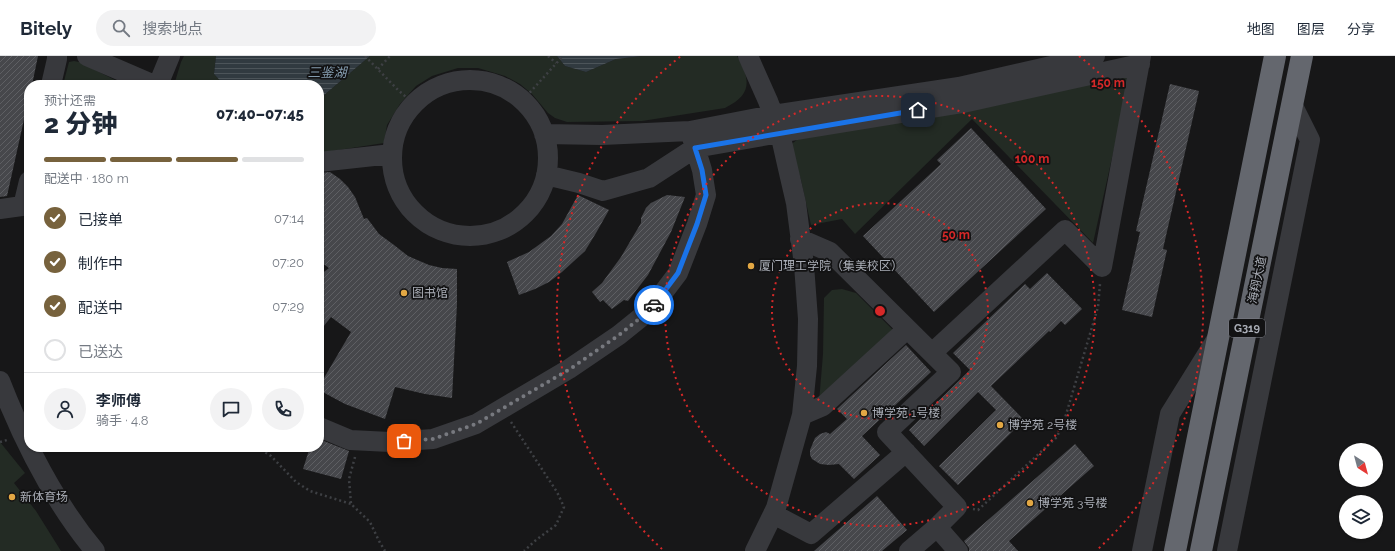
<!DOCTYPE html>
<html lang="zh">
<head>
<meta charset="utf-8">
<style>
  body { margin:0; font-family:Raleway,"Noto Sans SC",sans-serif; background:#f2f2f3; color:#1f2937; height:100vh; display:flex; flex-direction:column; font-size:15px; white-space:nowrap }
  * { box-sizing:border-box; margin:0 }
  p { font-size:13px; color:#747a83 }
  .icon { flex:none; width:22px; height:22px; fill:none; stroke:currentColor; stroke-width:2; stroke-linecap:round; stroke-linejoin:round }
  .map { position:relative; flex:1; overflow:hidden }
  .panel { position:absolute; left:24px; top:24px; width:300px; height:372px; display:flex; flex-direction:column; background:#fff; border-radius:16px; box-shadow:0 1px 3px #0004 }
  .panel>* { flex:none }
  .needle { width:26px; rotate:144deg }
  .tools { position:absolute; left:1339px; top:387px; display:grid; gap:8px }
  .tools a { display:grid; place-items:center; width:44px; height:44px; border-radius:50%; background:#fff; box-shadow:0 1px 3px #0004; font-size:20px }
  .pin { position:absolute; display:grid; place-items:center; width:34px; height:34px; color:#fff; margin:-17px; border-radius:8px; box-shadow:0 2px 6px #0006 }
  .courier { position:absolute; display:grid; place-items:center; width:40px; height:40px; margin:-20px; border:3px solid #1a73e8; border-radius:50%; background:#fff; color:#222; box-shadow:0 1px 5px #0007 }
  .headline em { font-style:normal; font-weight:800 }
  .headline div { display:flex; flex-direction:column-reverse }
  .headline { display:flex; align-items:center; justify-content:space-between; height:68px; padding:0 20px }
  h1 { font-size:26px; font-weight:800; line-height:30px }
  .bar { display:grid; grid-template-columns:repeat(4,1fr); gap:6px 4px; align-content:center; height:48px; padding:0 20px }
  .bar i { height:5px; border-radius:3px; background:#e0e1e3 }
  .bar .selected { background:#77623d }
  .bar p { grid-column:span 4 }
  .line { display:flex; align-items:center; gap:10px; padding:0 20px; border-top:1px solid #e0e1e3 }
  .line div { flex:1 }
  .round { display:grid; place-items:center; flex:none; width:42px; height:42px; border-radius:21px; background:#f2f2f3 }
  ol { padding:0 20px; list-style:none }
  li { display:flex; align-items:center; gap:12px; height:44px }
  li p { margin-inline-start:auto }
  li .icon { padding:4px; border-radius:50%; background:#77623d; color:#fff; stroke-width:4 }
  li:last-child { color:#747a83 }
  li i { width:22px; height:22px; border:2px solid #e0e1e3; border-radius:50% }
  header { display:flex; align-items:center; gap:24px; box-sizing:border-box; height:56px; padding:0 20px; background:#fff; border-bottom:1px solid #e0e1e3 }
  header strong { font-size:19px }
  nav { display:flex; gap:22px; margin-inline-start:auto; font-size:14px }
  .search { width:280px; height:36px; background:#f2f2f3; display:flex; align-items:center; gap:10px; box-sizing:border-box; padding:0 14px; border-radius:22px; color:#747a83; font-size:15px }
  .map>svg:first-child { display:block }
  .grass { fill:#232b24 }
  .water { fill:url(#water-rules) }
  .building { fill:url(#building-hatch) }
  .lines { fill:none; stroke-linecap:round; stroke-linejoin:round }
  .path { stroke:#3e4044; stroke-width:2.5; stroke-dasharray:2 3; stroke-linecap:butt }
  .minor { stroke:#38393d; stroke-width:20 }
  .highway { stroke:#64676e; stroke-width:22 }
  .done { stroke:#77797f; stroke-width:4; stroke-dasharray:0 7.2 }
  .route { stroke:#1a73e8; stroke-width:5 }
  .ring { fill:none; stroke:#d62828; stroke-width:2; stroke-dasharray:2 4 }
  .poi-dot { fill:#e3a844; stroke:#121213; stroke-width:1.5 }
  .labels { text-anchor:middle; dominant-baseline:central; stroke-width:3.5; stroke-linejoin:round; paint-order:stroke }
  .shield { fill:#121213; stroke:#7c7f86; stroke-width:1 }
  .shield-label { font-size:11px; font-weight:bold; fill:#aaaeb7 }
  .poi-label { font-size:12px; fill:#aaaeb7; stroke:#121213; text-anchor:start }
  .street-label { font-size:12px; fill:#aaaeb7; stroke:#121213 }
  .water-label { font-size:13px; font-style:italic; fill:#849caf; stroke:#121213 }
  .centre { fill:#d62828; stroke:#121213; stroke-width:2 }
  .ring-label { font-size:12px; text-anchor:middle; font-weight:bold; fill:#d62828; stroke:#121213; stroke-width:3.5; stroke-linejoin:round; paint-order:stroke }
</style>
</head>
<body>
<header>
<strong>Bitely</strong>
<div class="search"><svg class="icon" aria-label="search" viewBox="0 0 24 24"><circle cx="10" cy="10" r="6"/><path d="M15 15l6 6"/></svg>搜索地点</div>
<nav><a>地图</a><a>图层</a><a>分享</a></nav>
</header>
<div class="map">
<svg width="1395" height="495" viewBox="0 0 1395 495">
  <defs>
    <pattern id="water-rules" width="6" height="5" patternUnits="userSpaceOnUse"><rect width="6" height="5" fill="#313a40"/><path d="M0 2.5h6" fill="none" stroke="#4c5459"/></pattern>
    <pattern id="building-hatch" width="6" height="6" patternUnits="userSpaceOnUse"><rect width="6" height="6" fill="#46474b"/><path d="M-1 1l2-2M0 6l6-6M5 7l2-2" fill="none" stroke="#5e5f63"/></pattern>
  </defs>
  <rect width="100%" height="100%" fill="#171718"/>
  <path class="grass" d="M 184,0 L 216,0 L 214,18 L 224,29 L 174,29 L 181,6 Z
    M 370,0 L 557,0 L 565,10 L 586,16 L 616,3 L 642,0 L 737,0 C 751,24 752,39 725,52 L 642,65 L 567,66 L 555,62 L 548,57 L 532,38 L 520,28 L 505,20 L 478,12 L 458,12 L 432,20 L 416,30 L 400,48 L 387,69 L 384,87 L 319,97 L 319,40 L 323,40 Z
    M 74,5 L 79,6 L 125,29 L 63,29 L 69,6 Z
    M 1126,17 L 1128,30 L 1093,187 L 972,63 L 855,178 L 842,163 L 811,169 L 801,124 L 790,89 L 801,81 Z
    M 842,233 L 856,237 L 893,274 L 819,346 L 823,298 L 824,242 L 832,234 Z
    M 0,386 L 25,417 L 14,427 L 36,455 L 61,495 L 0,495 Z"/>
  <path class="water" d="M 216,0 L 370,0 L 323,40 L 319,40 L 319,29 L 224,29 L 214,18 Z
    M 557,0 L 642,0 L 616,3 L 586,16 L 565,10 Z"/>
  <path class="building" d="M 0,0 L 38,0 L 32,29 L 29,29 L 29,41 L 7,140 L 0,141 Z
    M 1170,28 L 1199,35 L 1163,193 L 1167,194 L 1152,261 L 1122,254 L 1140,176 L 1136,175 Z
    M 971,72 L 1046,153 L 934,256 L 863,180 L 941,108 L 937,104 Z
    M 330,116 L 340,123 L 348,131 L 355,141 L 364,163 L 367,162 L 379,178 L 394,189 L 408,200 L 429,209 L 442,212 L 457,213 L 457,248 L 452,342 L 425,338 L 395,331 L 385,363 L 345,348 L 319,334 L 319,330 L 323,323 L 324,322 L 351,276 L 331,261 L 319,276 L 319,220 L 329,212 L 319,205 L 319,117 Z
    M 578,139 L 609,154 L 596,177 L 585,195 L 562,216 L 549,226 L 535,233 L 519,239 L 507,206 L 529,196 L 551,180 L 562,168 Z
    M 667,139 L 685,141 L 671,176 L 648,219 L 628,245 L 624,244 L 612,253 L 603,244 L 600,246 L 592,236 L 602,227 L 621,201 L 641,167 L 641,162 L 646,152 L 651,147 Z
    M 1047,217 L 1082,253 L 1065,269 L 1061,265 L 1050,276 L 1049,275 L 991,330 L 1024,364 L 958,429 L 939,410 L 996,354 L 978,336 L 924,390 L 909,374 L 970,314 L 953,297 L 1025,228 L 1030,233 Z
    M 906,289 L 931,316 L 862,380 L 880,399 L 854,423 L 839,408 L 829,409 L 820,408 L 812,403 L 810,399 L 810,394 L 815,382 L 820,378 L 826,376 L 830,378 L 847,363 L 837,353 Z
    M 319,383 L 349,395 L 341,423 L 303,413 L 310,391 L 319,391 Z
    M 1075,388 L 1094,410 L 1009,485 L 1018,495 L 969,495 L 969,492 L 964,485 Z
    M 877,440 L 907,474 L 882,495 L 814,495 Z"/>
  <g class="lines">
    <path class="path" d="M 365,0 L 398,34 L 414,48
      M 548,0 L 556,7
      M 378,13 L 390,0
      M 523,44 L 563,0
      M 511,366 L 557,436 L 564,451 L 556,469 L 536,484 L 524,495
      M 0,386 L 7,384
      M 257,391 L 271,400 L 296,426 L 310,435 L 351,448
      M 355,401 L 349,423 L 351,448 L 370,466 L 379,485 L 385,495
      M 973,453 L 978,454 L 1057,381 L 1065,362 L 1098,251 L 1100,228"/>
    <path class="minor" d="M 87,0 L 154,29
      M 748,0 L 768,45 L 780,77 L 787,108 L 796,147 L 804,209 L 808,263 L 807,310 L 802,359 L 776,452 L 755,495
      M392 102a78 78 0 1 1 156 0a78 78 0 1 1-156 0Z
      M 51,29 L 57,3 L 57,0
      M 158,29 L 170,0
      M 544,78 L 602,79 L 690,75 L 773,59 L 959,31 L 1095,0
      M 319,106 L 392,98
      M 546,119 L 579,127 L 603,135 L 649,122 L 695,92 L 797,74 L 963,47 L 1140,8
      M 23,150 L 29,125
      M 0,153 L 29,149
      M 800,183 L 830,196 L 951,316 L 887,376 L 957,451 L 937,471 L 958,495
      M 932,297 L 1065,174 L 1102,211 L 1141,0
      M 0,325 C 23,384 54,446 95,495
      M 802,359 L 823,350 L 907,273
      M 319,371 L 350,384 L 390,386 L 433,383 L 476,368 L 569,313 L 619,279 L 650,254 L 678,217 L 697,168 L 706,139 L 702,114 L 690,75
      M 773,458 L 811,478 L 906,396
      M 909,495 L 937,471
      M 1142,495 L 1170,358 L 1216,284
      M 1227,495 L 1310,84 L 1292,48"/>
    <path class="highway" d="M 1175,495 L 1275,0
      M 1201,495 L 1302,0"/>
  </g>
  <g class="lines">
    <path class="done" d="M 404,385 L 433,383 L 476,368 L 570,313 L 619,279 L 650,254 L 654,249"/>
    <path class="route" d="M 654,249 L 678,217 L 697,168 L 706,139 L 702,114 L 695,92 L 918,54"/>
  </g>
  <g class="ring">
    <circle cx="880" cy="255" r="108"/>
    <circle cx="880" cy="255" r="215"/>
    <path d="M662 493A323 323 0 0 1 681 0M1079 0A323 323 0 0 1 1098 493"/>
  </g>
  <g class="poi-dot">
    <circle cx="751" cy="210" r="4"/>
    <circle cx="404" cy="237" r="4"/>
    <circle cx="864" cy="357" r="4"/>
    <circle cx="1000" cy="369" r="4"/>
    <circle cx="12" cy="441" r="4"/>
    <circle cx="1030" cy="447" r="4"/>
  </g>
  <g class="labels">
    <rect class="shield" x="1229" y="263" width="36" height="18" rx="3"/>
    <g class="shield-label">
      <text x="1247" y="272">G319</text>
    </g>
    <g class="poi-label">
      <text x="759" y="210">厦门理工学院（集美校区）</text>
      <text x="412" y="237">图书馆</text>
      <text x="872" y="357">博学苑 1号楼</text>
      <text x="1008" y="369">博学苑 2号楼</text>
      <text x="20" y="441">新体育场</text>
      <text x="1038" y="447">博学苑 3号楼</text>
    </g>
    <g class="street-label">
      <text transform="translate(1257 224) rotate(-78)">海翔大道</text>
    </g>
    <g class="water-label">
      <text x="327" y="16">三鉴湖</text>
    </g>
  </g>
  <circle cx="880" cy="255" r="6" class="centre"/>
  <g class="ring-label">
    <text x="1108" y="31">150 m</text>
    <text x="1032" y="107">100 m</text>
    <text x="956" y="183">50 m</text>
  </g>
</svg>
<div class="tools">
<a><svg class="needle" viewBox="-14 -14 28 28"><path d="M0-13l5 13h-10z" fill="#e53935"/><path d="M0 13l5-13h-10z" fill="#747a83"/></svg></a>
<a><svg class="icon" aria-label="layers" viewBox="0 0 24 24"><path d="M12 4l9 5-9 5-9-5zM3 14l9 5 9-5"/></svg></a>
</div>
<div class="pin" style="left:404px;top:385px;background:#ea580c"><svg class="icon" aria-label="bag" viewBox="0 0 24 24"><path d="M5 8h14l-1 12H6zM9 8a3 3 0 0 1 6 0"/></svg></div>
<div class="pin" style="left:918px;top:54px;background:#1f2937"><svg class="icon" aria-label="home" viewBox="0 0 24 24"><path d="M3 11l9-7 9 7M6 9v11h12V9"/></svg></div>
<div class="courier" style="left:654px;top:249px"><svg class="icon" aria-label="car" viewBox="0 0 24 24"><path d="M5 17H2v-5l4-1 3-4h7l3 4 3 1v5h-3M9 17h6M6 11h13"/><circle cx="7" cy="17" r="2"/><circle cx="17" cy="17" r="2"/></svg></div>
<section class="panel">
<div class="headline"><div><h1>2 分钟</h1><p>预计还需</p></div><em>07:40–07:45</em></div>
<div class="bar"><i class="selected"></i><i class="selected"></i><i class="selected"></i><i></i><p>配送中 · 180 m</p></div>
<ol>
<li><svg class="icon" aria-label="check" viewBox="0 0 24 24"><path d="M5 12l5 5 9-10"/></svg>已接单<p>07:14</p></li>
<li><svg class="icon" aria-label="check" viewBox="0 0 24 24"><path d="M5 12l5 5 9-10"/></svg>制作中<p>07:20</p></li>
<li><svg class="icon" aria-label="check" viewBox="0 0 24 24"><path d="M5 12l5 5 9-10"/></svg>配送中<p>07:29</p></li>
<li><i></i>已送达</li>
</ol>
<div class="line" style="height:72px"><a class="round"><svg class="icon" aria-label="person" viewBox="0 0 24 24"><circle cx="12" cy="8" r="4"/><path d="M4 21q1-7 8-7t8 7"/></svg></a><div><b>李师傅</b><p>骑手 · 4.8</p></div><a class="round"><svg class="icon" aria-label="chat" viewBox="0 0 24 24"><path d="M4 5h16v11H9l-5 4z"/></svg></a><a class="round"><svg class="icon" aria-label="phone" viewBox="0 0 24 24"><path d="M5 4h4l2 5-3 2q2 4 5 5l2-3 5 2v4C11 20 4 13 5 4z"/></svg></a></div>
</section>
</div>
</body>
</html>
